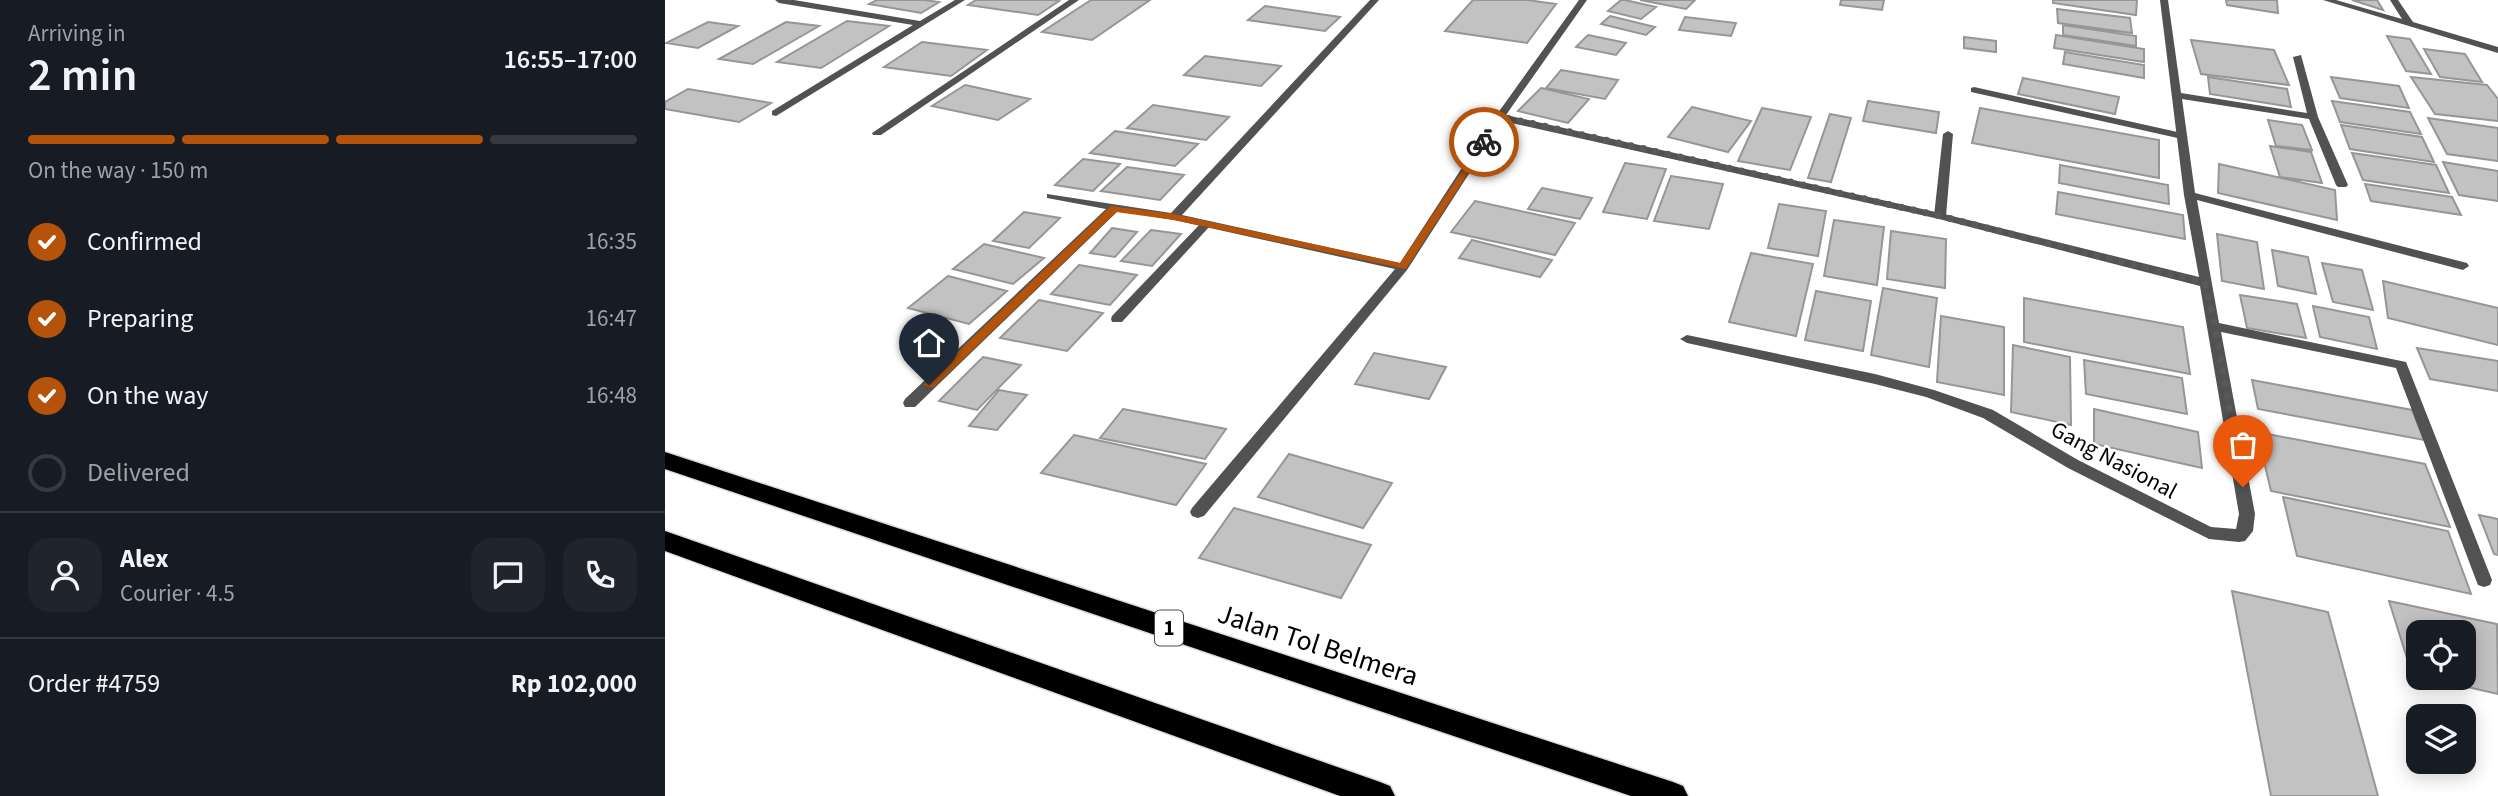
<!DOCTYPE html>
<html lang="en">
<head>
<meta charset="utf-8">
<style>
  body { margin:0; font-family:"Source Sans 3",sans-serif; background:#20242c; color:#f1f3f6; height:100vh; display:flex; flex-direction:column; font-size:26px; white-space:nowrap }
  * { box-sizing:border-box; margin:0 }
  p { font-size:23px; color:#9ea1a6 }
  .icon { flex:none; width:38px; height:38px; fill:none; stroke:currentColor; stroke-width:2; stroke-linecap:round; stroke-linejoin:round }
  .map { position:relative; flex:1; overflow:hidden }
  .side { display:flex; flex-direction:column; background:#171b24; width:665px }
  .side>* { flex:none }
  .fabs { position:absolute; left:1741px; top:620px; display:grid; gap:14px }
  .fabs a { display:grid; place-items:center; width:70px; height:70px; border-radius:14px; background:#171b24; box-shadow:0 4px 18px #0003; font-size:35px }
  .pin { position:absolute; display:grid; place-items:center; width:60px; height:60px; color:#fff; margin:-72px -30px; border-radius:50% 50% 50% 0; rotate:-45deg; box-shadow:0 0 7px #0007 }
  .pin .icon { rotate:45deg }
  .courier { position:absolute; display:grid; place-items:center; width:70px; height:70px; margin:-35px; border:5px solid #b45309; border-radius:50%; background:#fff; color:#222; box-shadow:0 2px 9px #0007 }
  .overview em { font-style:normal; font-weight:600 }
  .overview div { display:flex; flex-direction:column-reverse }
  .overview { display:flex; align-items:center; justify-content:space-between; height:119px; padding:0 28px }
  h1 { font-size:46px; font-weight:600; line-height:52px }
  .bar { display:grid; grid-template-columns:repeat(4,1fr); gap:10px 7px; align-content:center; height:84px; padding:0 28px }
  .bar i { height:9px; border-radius:5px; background:#363941 }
  .bar .selected { background:#b45309 }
  .bar p { grid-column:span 4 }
  .line { display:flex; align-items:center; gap:18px; padding:0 28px; border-top:2px solid #363941 }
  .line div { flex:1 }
  .round { display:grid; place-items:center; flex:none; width:74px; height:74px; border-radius:21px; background:#20242c }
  ol { padding:0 28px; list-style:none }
  li { display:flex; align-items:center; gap:21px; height:77px }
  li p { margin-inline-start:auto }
  li .icon { padding:7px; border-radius:50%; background:#b45309; color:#fff; stroke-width:4 }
  li:last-child { color:#9ea1a6 }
  li i { width:38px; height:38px; border:4px solid #363941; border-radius:50% }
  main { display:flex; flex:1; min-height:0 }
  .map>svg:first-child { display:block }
  .building { fill:#c2c2c2; stroke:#969696; stroke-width:2 }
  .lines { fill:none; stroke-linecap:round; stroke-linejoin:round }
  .highway-casing { stroke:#dbdbdb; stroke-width:3 }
  .lane { fill:#525252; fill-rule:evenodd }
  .street { fill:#525252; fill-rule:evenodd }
  .highway { fill:#000; fill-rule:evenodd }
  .route { fill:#b45309 }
  .done { stroke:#595959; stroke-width:7; stroke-dasharray:0 12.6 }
  .labels { text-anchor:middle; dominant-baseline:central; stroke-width:5; stroke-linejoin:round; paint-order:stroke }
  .shield { fill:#fff; stroke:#4c4c4c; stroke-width:2 }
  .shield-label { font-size:21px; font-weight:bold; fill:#000 }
  .street-label { font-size:23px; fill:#000; stroke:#fff }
  .near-street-label { font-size:28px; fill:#000; stroke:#fff }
</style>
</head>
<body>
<main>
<section class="side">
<div class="overview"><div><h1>2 min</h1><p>Arriving in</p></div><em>16:55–17:00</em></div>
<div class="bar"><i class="selected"></i><i class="selected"></i><i class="selected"></i><i></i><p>On the way · 150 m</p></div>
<ol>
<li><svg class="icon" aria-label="check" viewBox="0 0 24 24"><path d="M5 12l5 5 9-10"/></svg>Confirmed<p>16:35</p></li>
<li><svg class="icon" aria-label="check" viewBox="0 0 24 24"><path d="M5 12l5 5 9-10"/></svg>Preparing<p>16:47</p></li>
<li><svg class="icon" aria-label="check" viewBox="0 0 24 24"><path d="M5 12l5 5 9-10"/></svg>On the way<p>16:48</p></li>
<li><i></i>Delivered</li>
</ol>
<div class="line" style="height:126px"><a class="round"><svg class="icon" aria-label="person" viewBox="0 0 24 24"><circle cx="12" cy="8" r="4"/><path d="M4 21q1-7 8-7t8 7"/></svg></a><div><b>Alex</b><p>Courier · 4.5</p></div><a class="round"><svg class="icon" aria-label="chat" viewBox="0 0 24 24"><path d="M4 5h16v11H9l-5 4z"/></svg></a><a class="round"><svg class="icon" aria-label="phone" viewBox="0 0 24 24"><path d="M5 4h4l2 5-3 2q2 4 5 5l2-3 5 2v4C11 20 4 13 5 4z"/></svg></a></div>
<div class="line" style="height:91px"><div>Order #4759</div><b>Rp 102,000</b></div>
</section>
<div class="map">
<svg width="1833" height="796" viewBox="0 0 1833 796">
  <rect width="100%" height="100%" fill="#fff"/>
  <path class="building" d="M 212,0 L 259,0 L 274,2 L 256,13 L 204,4 Z
    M 311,0 L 388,0 L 394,1 L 373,15 L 303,5 Z
    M 426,0 L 485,0 L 427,40 L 377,32 Z
    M 808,0 L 862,0 L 891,4 L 862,43 L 780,31 Z
    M 956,0 L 960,0 L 991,7 L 976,19 L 943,11 Z
    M 975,0 L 1030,0 L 1021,9 Z
    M 1176,0 L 1219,0 L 1217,10 L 1175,5 Z
    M 1388,0 L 1472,0 L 1471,15 L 1388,3 Z
    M 1561,0 L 1612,0 L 1613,13 L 1562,5 Z
    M 1687,0 L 1712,0 L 1718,10 Z
    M 600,6 L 675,17 L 660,31 L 583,20 Z
    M 1392,9 L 1465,18 L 1467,33 L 1393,23 Z
    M 945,16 L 990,27 L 981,35 L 936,24 Z
    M 1020,17 L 1071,23 L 1066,36 L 1014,30 Z
    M 182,21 L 224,26 L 156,68 L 112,62 Z
    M 43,22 L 73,26 L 33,48 L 1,43 Z
    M 121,22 L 154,26 L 88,64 L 54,59 Z
    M 1398,25 L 1471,36 L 1471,46 L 1398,35 Z
    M 923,35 L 961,43 L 951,55 L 911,47 Z
    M 1391,35 L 1479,49 L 1479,62 L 1389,48 Z
    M 1722,36 L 1745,39 L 1766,74 L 1741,71 Z
    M 1299,37 L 1331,41 L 1331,52 L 1299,48 Z
    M 1526,40 L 1609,50 L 1624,85 L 1536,74 Z
    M 257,42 L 322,50 L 286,76 L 219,67 Z
    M 1759,49 L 1800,54 L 1817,82 L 1775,77 Z
    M 1400,52 L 1479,65 L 1479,78 L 1398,64 Z
    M 540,56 L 616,66 L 596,86 L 519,75 Z
    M 896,70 L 953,80 L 940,99 L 881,88 Z
    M 1543,77 L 1622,89 L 1626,107 L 1545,94 Z
    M 1666,77 L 1734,86 L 1744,108 L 1675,98 Z
    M 1746,77 L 1822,85 L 1833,99 L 1833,121 L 1770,114 Z
    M 1358,78 L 1454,97 L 1450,114 L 1353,94 Z
    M 300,85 L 365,99 L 333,120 L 267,106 Z
    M 876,88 L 924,99 L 903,123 L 853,111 Z
    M 23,89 L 106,103 L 74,122 L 0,109 L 0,102 Z
    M 1203,101 L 1274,112 L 1271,133 L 1198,121 Z
    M 1667,101 L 1745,112 L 1756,134 L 1675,122 Z
    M 488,105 L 564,117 L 541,140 L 462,128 Z
    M 1027,107 L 1086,121 L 1063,152 L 1003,137 Z
    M 1097,108 L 1146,117 L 1125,170 L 1073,161 Z
    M 1315,108 L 1494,140 L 1494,178 L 1307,143 Z
    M 1165,114 L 1186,118 L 1166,182 L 1143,178 Z
    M 1763,118 L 1833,128 L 1833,161 L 1782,154 Z
    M 1603,120 L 1637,125 L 1647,150 L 1611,146 Z
    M 1676,125 L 1757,137 L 1769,162 L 1685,149 Z
    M 450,131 L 533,144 L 510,166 L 425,153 Z
    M 1605,146 L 1646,152 L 1657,183 L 1615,177 Z
    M 1687,153 L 1771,165 L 1784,193 L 1698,180 Z
    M 418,159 L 455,164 L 428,191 L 390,185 Z
    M 1778,162 L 1833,171 L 1833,201 L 1794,195 Z
    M 960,163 L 1001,169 L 982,219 L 938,212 Z
    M 1554,164 L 1670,190 L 1672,220 L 1553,193 Z
    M 1395,165 L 1503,185 L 1504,204 L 1394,183 Z
    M 462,167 L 519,175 L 495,200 L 436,191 Z
    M 1006,176 L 1058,184 L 1044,229 L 989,221 Z
    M 1700,184 L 1787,197 L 1796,215 L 1706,201 Z
    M 877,188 L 927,198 L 915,219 L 863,209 Z
    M 1393,192 L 1518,215 L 1520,239 L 1391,214 Z
    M 810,201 L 910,223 L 890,255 L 786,232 Z
    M 1114,204 L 1161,211 L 1153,256 L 1103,248 Z
    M 359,212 L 395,218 L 364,248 L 328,241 Z
    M 1169,220 L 1219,227 L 1212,285 L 1159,276 Z
    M 447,228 L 472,232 L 450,257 L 425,253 Z
    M 486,230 L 516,234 L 487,266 L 456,261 Z
    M 1226,231 L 1281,239 L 1280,288 L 1222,279 Z
    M 1552,234 L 1592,242 L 1599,289 L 1557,281 Z
    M 807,240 L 887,260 L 875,277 L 794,258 Z
    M 319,244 L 379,258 L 348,284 L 288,269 Z
    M 1607,250 L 1643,257 L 1651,294 L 1613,286 Z
    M 1086,253 L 1148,264 L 1131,336 L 1064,322 Z
    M 1657,263 L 1697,270 L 1708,310 L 1668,302 Z
    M 414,265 L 472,275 L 445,305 L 386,294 Z
    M 283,276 L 342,291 L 304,324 L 243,308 Z
    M 1718,281 L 1833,308 L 1833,345 L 1723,318 Z
    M 1218,288 L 1272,298 L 1264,367 L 1206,355 Z
    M 1151,291 L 1206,301 L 1198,351 L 1140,340 Z
    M 1575,295 L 1632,304 L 1641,338 L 1582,328 Z
    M 1359,298 L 1518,327 L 1525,374 L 1359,342 Z
    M 374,300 L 438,313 L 402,351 L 335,338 Z
    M 1648,306 L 1704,317 L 1712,349 L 1655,337 Z
    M 1276,316 L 1339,327 L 1339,395 L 1272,382 Z
    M 1348,345 L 1405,357 L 1406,425 L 1346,412 Z
    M 1752,348 L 1833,361 L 1833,391 L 1765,379 Z
    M 709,353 L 781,367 L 764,399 L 690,384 Z
    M 318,357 L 356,365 L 312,410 L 274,401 Z
    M 1419,360 L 1517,378 L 1522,414 L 1421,394 Z
    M 1587,380 L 1747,410 L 1759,440 L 1593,409 Z
    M 334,390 L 362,395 L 332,430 L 304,426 Z
    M 458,409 L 561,429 L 540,459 L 435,438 Z
    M 1429,409 L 1533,432 L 1537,468 L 1429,444 Z
    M 1592,432 L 1760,464 L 1785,527 L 1606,491 Z
    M 409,435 L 541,464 L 511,505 L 376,473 Z
    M 624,454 L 727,483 L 698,528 L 593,497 Z
    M 1618,497 L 1783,531 L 1806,594 L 1632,556 Z
    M 569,508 L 706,545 L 676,598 L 534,558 Z
    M 1814,515 L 1833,519 L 1833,555 L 1829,554 Z
    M 1567,591 L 1663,612 L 1713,796 L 1606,796 Z
    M 1724,601 L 1832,624 L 1833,694 L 1759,677 L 1799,677 L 1799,632 L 1754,632 L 1754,676 L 1747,674 Z"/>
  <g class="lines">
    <defs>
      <path id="highway" d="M 0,452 L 1008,782 L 1018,786 L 1023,796 L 966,796 L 0,469 Z
        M 0,531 L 715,782 L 725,786 L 730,796 L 675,796 L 0,551 Z"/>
    </defs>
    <use href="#highway" class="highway-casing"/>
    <path class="lane" d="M 1309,87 L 1517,133 L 1522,136 L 1517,139 L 1306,92 L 1306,88 Z
      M 1283,131 L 1288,134 L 1281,216 L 1275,219 L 1269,216 L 1278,134 Z
      M 541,221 L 545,222 L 545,226 L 457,322 L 447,322 L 446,319 L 447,316 L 537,222 Z"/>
    <path class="street" d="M 110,0 L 129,0 L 255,21 L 290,0 L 300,0 L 111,116 L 107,115 L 107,111 L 248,25 L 114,3 Z
      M 404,0 L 414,0 L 216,135 L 208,135 L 207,133 Z
      M 705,0 L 714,0 L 517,215 L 735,263 L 830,117 L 914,0 L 922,0 L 841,115 L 1275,213 L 1534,277 L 1519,195 L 1495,0 L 1503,0 L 1516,93 L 1642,113 L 1628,57 L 1636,55 L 1653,117 L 1683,185 L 1681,187 L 1673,187 L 1671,185 L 1644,119 L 1517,99 L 1530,193 L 1802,263 L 1804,266 L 1798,270 L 1532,200 L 1554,323 L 1741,362 L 1827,580 L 1825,585 L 1819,587 L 1813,585 L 1811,580 L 1731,368 L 1556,332 L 1590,514 L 1588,531 L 1580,541 L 1574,542 L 1544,539 L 1403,468 L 1318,418 L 1261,397 L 1210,384 L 1022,343 L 1015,339 L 1022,335 L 1210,374 L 1269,390 L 1328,410 L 1413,460 L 1546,527 L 1571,529 L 1574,514 L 1535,286 L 1274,219 L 838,121 L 742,270 L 539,516 L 533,518 L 527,516 L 525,512 L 527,508 L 730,269 L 509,220 L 453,211 L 250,407 L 240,407 L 238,403 L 240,399 L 441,209 L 382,198 L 382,194 L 506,213 Z
      M 1658,0 L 1671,0 L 1737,19 L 1725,0 L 1733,0 L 1748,22 L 1833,47 L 1833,53 Z"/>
    <use href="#highway" class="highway"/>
  </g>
  <path class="route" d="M 819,139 L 823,142 L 741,269 L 509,220 L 451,212 L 268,388 L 258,385 L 446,206 L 509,214 L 735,263 Z"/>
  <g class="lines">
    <path class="done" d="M 819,142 L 835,117 L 870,124 L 1275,216 L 1540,283 L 1550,326 L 1578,487"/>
  </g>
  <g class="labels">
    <rect class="shield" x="490" y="610.5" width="28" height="35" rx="5"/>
    <g class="shield-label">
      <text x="504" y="628">1</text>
    </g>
    <g class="street-label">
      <text transform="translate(1449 460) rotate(28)">Gang Nasional</text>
    </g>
    <g class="near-street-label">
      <text transform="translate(653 645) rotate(18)">Jalan Tol Belmera</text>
    </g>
  </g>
</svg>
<div class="fabs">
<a><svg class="icon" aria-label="locate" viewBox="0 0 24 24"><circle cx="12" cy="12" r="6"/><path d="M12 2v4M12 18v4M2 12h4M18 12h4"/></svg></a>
<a><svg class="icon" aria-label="layers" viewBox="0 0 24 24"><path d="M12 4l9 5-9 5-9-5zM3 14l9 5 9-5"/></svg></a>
</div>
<div class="pin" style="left:1578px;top:487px;background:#ea580c"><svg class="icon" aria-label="bag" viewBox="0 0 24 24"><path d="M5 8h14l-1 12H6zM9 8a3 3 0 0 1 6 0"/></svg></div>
<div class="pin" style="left:264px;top:385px;background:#1f2937"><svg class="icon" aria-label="home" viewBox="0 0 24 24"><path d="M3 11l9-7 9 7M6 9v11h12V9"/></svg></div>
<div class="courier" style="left:819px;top:142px"><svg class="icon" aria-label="bike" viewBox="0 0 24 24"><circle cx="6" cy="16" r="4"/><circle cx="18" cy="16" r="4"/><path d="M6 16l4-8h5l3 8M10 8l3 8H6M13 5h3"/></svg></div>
</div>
</main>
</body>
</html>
